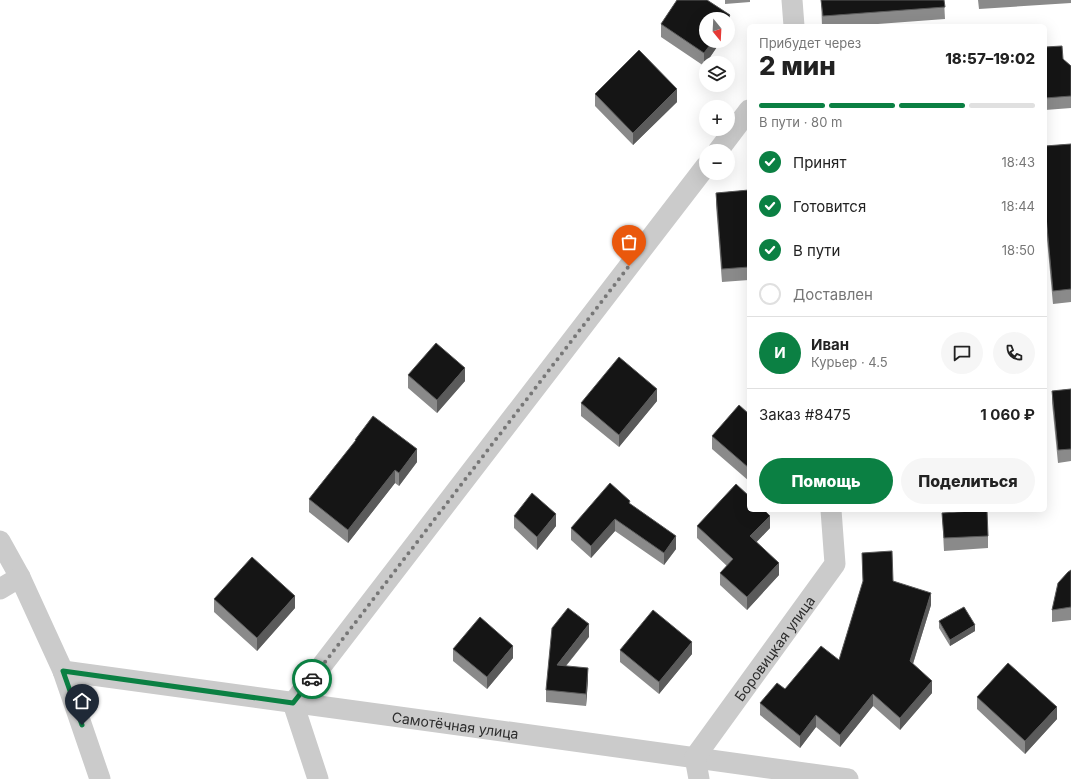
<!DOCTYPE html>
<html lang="ru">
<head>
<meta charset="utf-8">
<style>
  body { margin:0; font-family:Inter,sans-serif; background:#f6f6f6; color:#222; height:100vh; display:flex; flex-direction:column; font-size:15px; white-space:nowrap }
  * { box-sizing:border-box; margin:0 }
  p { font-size:13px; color:#767676 }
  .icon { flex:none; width:22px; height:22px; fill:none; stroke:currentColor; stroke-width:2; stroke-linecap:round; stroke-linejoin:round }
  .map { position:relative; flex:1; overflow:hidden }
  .side { position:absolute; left:747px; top:24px; width:300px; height:488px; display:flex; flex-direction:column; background:#fff; border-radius:6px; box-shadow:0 4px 16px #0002 }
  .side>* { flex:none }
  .needle { width:26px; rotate:162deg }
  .buttons { position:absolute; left:699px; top:12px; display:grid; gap:8px }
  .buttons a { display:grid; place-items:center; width:36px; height:36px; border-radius:50%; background:#fff; box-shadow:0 4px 16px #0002; font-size:20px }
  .pin { position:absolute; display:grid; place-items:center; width:34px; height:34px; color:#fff; margin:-41px -17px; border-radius:50% 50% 50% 0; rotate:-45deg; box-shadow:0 0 4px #0007 }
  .pin .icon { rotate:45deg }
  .courier { position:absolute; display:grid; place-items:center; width:40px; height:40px; margin:-20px; border:3px solid #0b8043; border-radius:50%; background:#fff; color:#222; box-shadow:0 1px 5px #0007 }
  .headline em { font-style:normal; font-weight:800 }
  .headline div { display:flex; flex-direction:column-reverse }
  .headline { display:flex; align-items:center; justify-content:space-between; height:68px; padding:0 12px }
  h1 { font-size:26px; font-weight:800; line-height:30px }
  .bar { display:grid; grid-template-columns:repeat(4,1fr); gap:6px 4px; align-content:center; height:48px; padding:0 12px }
  .bar i { height:5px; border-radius:3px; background:#e0e0e0 }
  .bar .on { background:#0b8043 }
  .bar p { grid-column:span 4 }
  .line { display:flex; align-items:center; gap:10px; padding:0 12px; border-top:1px solid #e0e0e0 }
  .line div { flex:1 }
  .round { display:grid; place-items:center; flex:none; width:42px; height:42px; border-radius:21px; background:#f6f6f6 }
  ol { padding:0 12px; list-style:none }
  li { display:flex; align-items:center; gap:12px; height:44px }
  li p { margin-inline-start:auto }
  li .icon { padding:4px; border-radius:50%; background:#0b8043; color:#fff; stroke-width:4 }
  li:last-child { color:#767676 }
  li i { width:22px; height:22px; border:2px solid #e0e0e0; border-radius:50% }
  .action { display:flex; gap:8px; margin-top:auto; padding:8px 12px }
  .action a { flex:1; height:46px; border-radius:24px; background:#0b8043; color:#fff; font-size:16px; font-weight:800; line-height:46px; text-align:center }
  .action a+a { background:#f6f6f6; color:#222 }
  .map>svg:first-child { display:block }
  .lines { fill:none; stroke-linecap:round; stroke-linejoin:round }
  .minor { stroke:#cbcbcb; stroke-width:21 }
  .wall { fill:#8a8a8a }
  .shaded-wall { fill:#5b5b5b }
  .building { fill:#151515; stroke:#5b5b5b }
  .done { stroke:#777; stroke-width:4; stroke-dasharray:0 7.2 }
  .route { stroke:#0b8043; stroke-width:5 }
  .labels { text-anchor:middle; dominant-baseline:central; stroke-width:4; stroke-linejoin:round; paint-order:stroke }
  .street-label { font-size:14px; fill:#2e2e2e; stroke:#fff }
</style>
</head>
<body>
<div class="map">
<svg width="1071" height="779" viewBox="0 0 1071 779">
  <rect width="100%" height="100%" fill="#fff"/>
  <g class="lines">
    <g class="minor">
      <path d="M 792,0 L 794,26"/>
      <path d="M 718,151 L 749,110"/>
      <path d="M 0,541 L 20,577"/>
      <path d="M 0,589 L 20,577 L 63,671 L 100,779"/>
      <path id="s1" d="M 63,671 C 325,708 586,741 848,779"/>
      <path d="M 318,779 L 293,703 L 706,166"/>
      <path id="s2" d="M 699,779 L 695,757 L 835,564 L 831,510"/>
    </g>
  </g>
  <path class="wall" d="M 677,0 L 707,0 L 730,15 L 730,28 L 728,30 L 728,19 L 706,19 L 706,41 L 721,41 L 704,66 L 661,37 L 661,24 Z
    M 725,0 L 750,0 L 750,2 L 725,4 Z
    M 821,0 L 944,0 L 945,19 L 851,26 L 822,26 Z
    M 978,0 L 1071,0 L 1071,3 L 979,9 Z
    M 1045,47 L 1063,59 L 1071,66 L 1071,108 L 1045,110 Z
    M 595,94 L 677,102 L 633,145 L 595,106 Z
    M 1071,144 L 1071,302 L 1053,304 L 1046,229 L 1045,229 L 1045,146 Z
    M 749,190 L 749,280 L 722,282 L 716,205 L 716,193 Z
    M 408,375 L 465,381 L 437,413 L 408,388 Z
    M 1071,389 L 1071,461 L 1058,463 L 1052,403 L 1052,391 Z
    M 657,401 L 619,447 L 581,416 L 581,403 Z
    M 749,414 L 749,481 L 712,449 L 712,436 Z
    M 355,440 L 417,462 L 399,486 L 395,483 L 348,543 L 309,512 L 309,499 L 355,442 Z
    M 630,504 L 676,549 L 664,565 L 615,531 L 591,558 L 571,540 L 571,528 Z
    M 942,513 L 988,536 L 988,548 L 944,551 Z
    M 514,516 L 556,526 L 537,550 L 514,528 Z
    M 697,526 L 770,528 L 756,542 L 779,575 L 747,610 L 720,585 L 720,573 L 727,566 L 697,538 Z
    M 862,553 L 893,581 L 931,605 L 913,664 L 932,693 L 900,730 L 873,706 L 840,747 L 816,727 L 800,748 L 760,715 L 760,703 L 785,689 L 839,660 L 863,582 Z
    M 1071,570 L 1071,620 L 1052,622 L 1052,610 Z
    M 214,599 L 295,608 L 257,651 L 214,612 Z
    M 939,621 L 975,631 L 950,646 L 939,628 Z
    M 589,637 L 566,666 L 588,680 L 586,706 L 546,702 L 546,690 Z
    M 453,649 L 513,658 L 487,689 L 453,661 Z
    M 620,650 L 692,654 L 659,694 L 620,662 Z
    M 977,697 L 1057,719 L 1025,754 L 977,709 Z"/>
  <path class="shaded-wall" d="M 730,15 L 730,28 L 728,30 L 728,19 L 727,19 Z
    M 713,41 L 721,41 L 704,66 L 704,53 Z
    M 677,89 L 677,102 L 633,145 L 633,133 Z
    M 465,368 L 465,381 L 437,413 L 437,400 Z
    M 657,389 L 657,401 L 619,447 L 619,435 Z
    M 417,449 L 417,462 L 399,486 L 399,473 Z
    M 395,470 L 395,483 L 348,543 L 348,530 Z
    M 556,514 L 556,526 L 537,550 L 537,537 Z
    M 770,516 L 770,528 L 750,549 L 750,536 Z
    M 615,519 L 615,531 L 591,558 L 591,546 Z
    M 676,536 L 676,549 L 664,565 L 664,553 Z
    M 779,563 L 779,575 L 747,610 L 747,597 Z
    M 931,593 L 931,605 L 910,673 L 910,661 Z
    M 295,596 L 295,608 L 257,651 L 257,638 Z
    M 589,624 L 589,637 L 557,677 L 557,665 Z
    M 975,625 L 975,631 L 950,646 L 950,640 Z
    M 692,642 L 692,654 L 659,694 L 659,682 Z
    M 513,646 L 513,658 L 487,689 L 487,677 Z
    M 588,668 L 588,680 L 586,706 L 586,694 Z
    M 932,681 L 932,693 L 900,730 L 900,718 Z
    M 873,694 L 873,706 L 840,747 L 840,735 Z
    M 1057,707 L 1057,719 L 1025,754 L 1025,741 Z
    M 816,715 L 816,727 L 800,748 L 800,736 Z"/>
  <path class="building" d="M 677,0 L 707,0 L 730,15 L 727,19 L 706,19 L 706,41 L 713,41 L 704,53 L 661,24 Z
    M 821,0 L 944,0 L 945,7 L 823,16 Z
    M 1062,46 L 1063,59 L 1071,66 L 1071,96 L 1045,98 L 1045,47 Z
    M 639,50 L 677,89 L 633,133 L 595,94 Z
    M 1071,144 L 1071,289 L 1053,291 L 1046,216 L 1045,216 L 1045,146 Z
    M 749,190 L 749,267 L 722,269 L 716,193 Z
    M 436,343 L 465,368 L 437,400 L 408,375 Z
    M 619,357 L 657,389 L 619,435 L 581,403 Z
    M 1071,389 L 1071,449 L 1058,450 L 1052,391 Z
    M 739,405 L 749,414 L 749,468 L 712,436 Z
    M 373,416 L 417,449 L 399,473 L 395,470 L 348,530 L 309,499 L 356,440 L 355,440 Z
    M 610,483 L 630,501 L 629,503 L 676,536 L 664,553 L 615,519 L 591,546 L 571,528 Z
    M 736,484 L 749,496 L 749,510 L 764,510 L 770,516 L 750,536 L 779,563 L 747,597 L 720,573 L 733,559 L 697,526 Z
    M 532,493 L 556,514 L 537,537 L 514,516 Z
    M 987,510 L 988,536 L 944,538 L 942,513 Z
    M 892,551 L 893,581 L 931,593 L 910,661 L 932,681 L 900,718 L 873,694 L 840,735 L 816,715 L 800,736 L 760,703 L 777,683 L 785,689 L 821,646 L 839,660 L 863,581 L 862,553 Z
    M 252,557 L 295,596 L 257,638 L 214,599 Z
    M 1071,570 L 1071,607 L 1052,610 L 1058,583 L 1068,572 Z
    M 964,607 L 975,625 L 950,640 L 939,621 Z
    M 568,608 L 589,624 L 557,665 L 588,668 L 586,694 L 546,690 L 552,628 Z
    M 653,610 L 692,642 L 659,682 L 620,650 Z
    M 480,617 L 513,646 L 487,677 L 453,649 Z
    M 1008,663 L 1057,707 L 1025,741 L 977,697 Z"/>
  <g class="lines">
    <path class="done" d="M 312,679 L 629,266"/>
    <path class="route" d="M 82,725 L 63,671 L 293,703 L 312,679"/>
  </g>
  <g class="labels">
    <g class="street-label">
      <text stroke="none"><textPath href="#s2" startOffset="157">Боровицкая улица</textPath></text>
      <text stroke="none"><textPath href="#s1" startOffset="396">Самотёчная улица</textPath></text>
    </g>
  </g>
</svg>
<div class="buttons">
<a><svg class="needle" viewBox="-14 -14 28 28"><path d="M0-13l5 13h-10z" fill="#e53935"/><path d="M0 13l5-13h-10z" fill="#767676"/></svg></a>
<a><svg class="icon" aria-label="layers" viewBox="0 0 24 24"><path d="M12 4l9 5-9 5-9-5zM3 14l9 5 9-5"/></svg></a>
<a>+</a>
<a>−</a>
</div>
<div class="pin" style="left:629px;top:266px;background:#ea580c"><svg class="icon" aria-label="bag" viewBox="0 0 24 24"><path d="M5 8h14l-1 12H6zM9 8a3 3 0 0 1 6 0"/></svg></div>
<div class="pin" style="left:82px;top:725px;background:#1f2937"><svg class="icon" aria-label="home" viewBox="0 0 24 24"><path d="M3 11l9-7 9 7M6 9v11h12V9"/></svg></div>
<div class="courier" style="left:312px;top:679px"><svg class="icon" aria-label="car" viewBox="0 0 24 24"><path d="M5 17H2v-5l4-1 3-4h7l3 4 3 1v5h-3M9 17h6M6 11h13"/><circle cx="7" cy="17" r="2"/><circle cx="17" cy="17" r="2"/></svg></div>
<section class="side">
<div class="headline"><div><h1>2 мин</h1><p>Прибудет через</p></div><em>18:57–19:02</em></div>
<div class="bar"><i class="on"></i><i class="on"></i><i class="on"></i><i></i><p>В пути · 80 m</p></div>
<ol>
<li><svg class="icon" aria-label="check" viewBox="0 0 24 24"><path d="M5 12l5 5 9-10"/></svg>Принят<p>18:43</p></li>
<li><svg class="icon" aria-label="check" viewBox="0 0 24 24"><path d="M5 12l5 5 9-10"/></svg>Готовится<p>18:44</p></li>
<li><svg class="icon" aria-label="check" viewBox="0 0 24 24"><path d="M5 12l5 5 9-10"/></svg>В пути<p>18:50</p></li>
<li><i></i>Доставлен</li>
</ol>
<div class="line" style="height:72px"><b class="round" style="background:#0b8043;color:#fff">И</b><div><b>Иван</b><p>Курьер · 4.5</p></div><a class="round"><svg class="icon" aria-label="chat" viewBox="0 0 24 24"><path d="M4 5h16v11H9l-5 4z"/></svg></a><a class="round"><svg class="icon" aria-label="phone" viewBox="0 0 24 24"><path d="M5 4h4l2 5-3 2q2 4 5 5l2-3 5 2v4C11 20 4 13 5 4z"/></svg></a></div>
<div class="line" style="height:52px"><div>Заказ #8475</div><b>1 060 ₽</b></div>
<div class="action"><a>Помощь</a><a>Поделиться</a></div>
</section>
</div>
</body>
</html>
